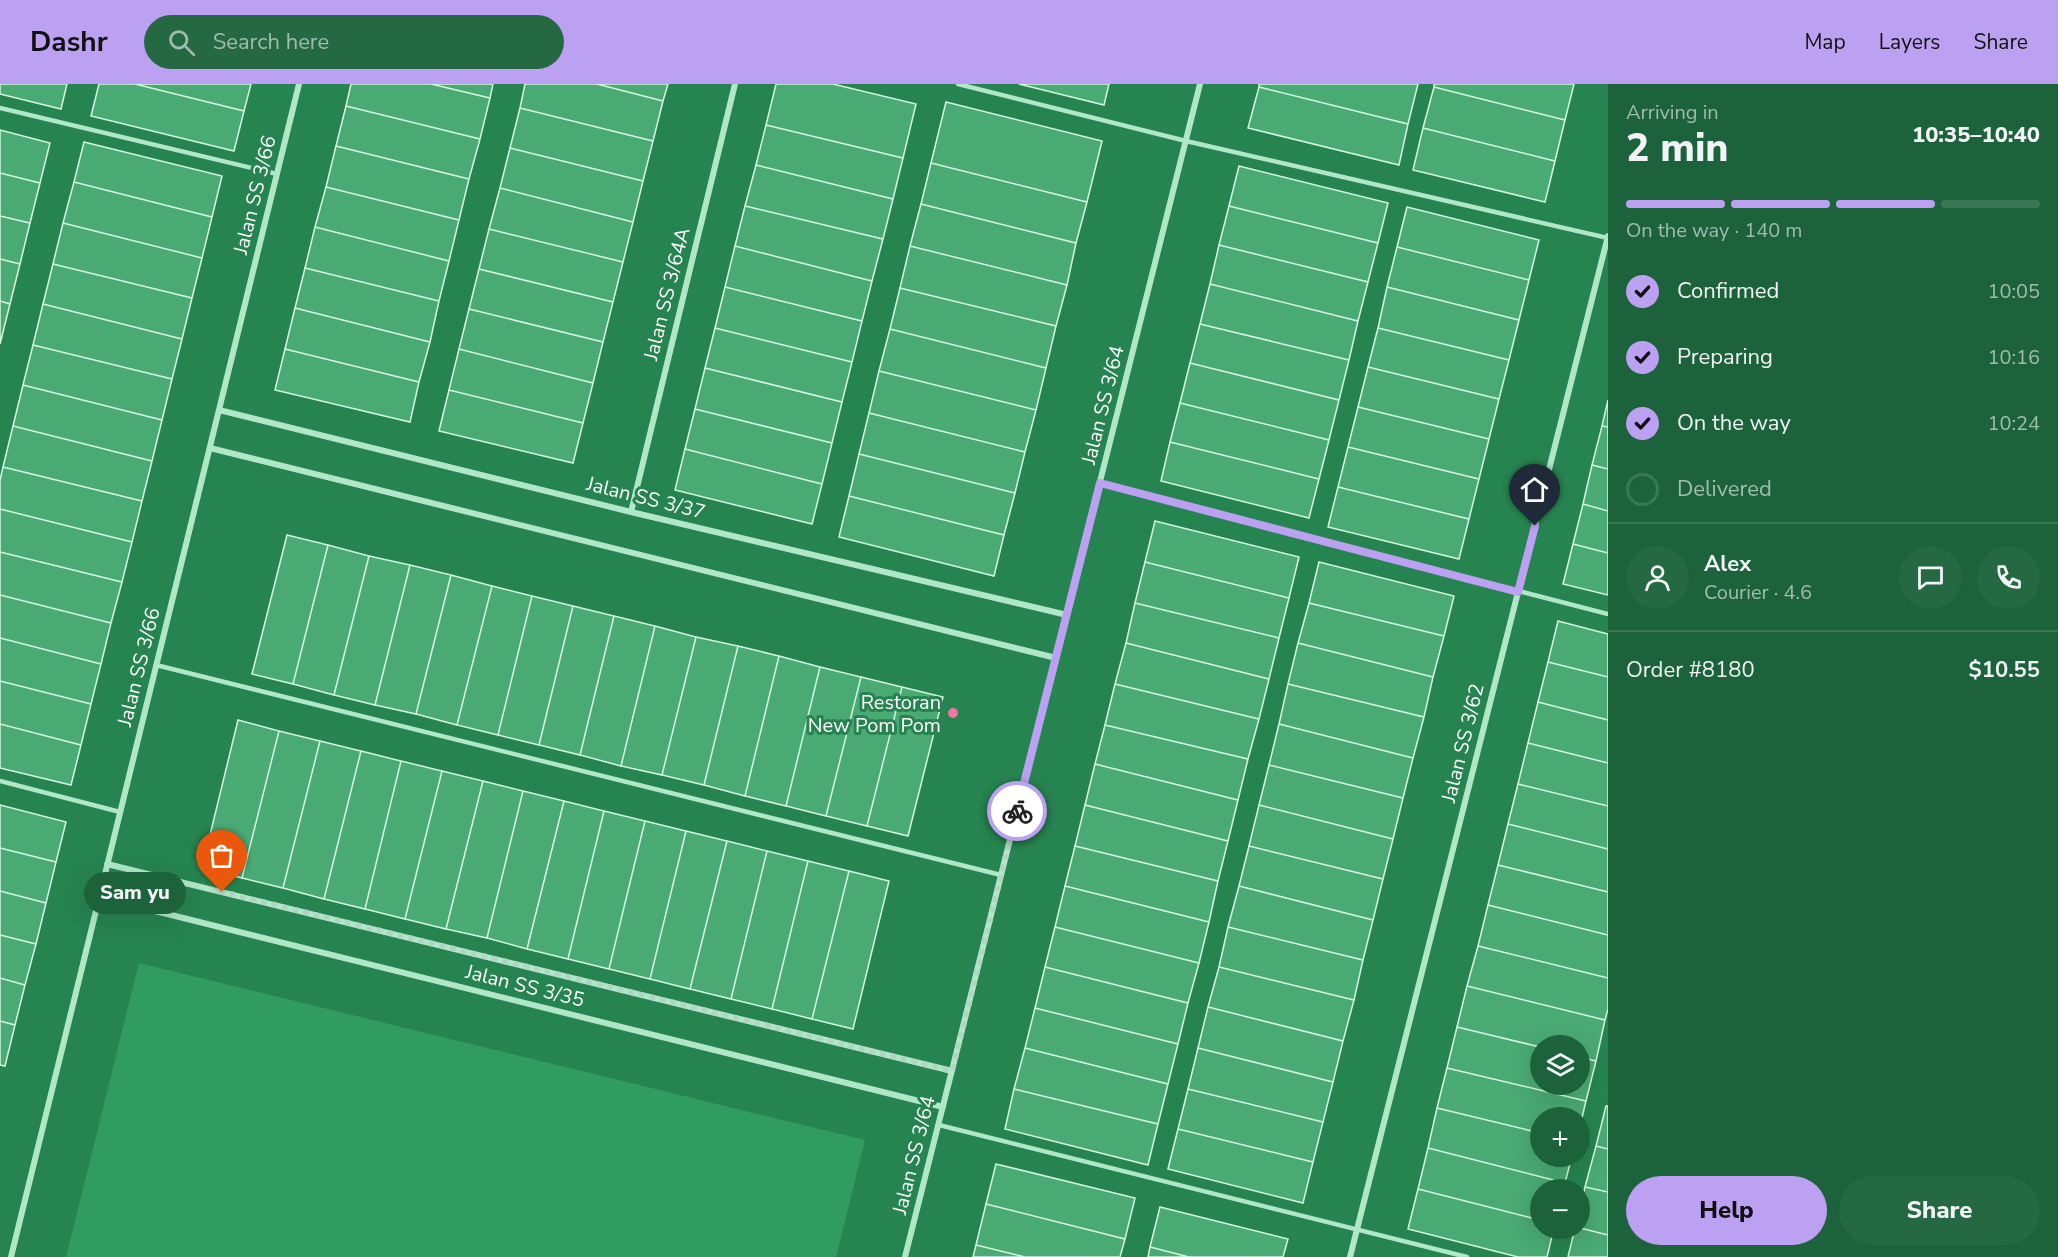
<!DOCTYPE html>
<html lang="en">
<head>
<meta charset="utf-8">
<style>
  body { margin:0; font-family:"Nunito Sans",sans-serif; background:#256943; color:#f1f3f6; height:100vh; display:flex; flex-direction:column; font-size:22px; white-space:nowrap }
  * { box-sizing:border-box; margin:0 }
  p { font-size:20px; color:#a0bcaf }
  .icon { flex:none; width:33px; height:33px; fill:none; stroke:currentColor; stroke-width:2; stroke-linecap:round; stroke-linejoin:round }
  .map { position:relative; flex:1; overflow:hidden }
  .panel { display:flex; flex-direction:column; background:#1c633c; width:450px }
  .panel>* { flex:none }
  .controls { position:absolute; left:1530px; top:951px; display:grid; gap:12px }
  .controls a { display:grid; place-items:center; width:60px; height:60px; border-radius:50%; background:#1c633c; box-shadow:0 6px 24px #0002; font-size:30px }
  .pin { position:absolute; display:grid; place-items:center; width:51px; height:51px; color:#fff; margin:-62px -26px; border-radius:50% 50% 50% 0; rotate:-45deg; box-shadow:0 0 6px #0007 }
  .pin .icon { rotate:45deg }
  .courier { position:absolute; display:grid; place-items:center; width:60px; height:60px; margin:-30px; border:4px solid #bca0f2; border-radius:50%; background:#fff; color:#222; box-shadow:0 2px 8px #0007 }
  .bubble { position:absolute; height:42px; border-radius:21px; background:#1c633c; box-shadow:0 6px 24px #0002; font-size:20px; font-weight:800; line-height:42px; text-align:center }
  .summary em { font-style:normal; font-weight:800 }
  .summary div { display:flex; flex-direction:column-reverse }
  .summary { display:flex; align-items:center; justify-content:space-between; height:102px; padding:0 18px }
  h1 { font-size:39px; font-weight:800; line-height:45px }
  .bar { display:grid; grid-template-columns:repeat(4,1fr); gap:9px 6px; align-content:center; height:72px; padding:0 18px }
  .bar i { height:8px; border-radius:4px; background:#3a7756 }
  .bar .on { background:#bca0f2 }
  .bar p { grid-column:span 4 }
  .line { display:flex; align-items:center; gap:15px; padding:0 18px; border-top:2px solid #3a7756 }
  .line div { flex:1 }
  .round { display:grid; place-items:center; flex:none; width:63px; height:63px; border-radius:32px; background:#256943 }
  ol { padding:0 18px; list-style:none }
  li { display:flex; align-items:center; gap:18px; height:66px }
  li p { margin-inline-start:auto }
  li .icon { padding:6px; border-radius:50%; background:#bca0f2; color:#111; stroke-width:4 }
  li:last-child { color:#a0bcaf }
  li i { width:33px; height:33px; border:3px solid #3a7756; border-radius:50% }
  .cta { display:flex; gap:12px; margin-top:auto; padding:12px 18px }
  .cta a { flex:1; height:69px; border-radius:36px; background:#bca0f2; color:#111; font-size:24px; font-weight:800; line-height:69px; text-align:center }
  .cta a+a { background:#256943; color:#f1f3f6 }
  header { display:flex; align-items:center; gap:36px; box-sizing:border-box; height:84px; padding:0 30px; background:#bca0f2; color:#111 }
  header strong { font-size:28px }
  nav { display:flex; gap:33px; margin-inline-start:auto; font-size:21px }
  .search { width:420px; height:54px; background:#256943; display:flex; align-items:center; gap:15px; box-sizing:border-box; padding:0 21px; border-radius:33px; color:#a0bcaf; font-size:22px }
  main { display:flex; flex:1; min-height:0 }
  .map>svg:first-child { display:block }
  .green { fill:#309c5f }
  .building { fill:#4aaa74; stroke:#d3f6e2; stroke-width:1.5 }
  .lines { fill:none; stroke-linecap:round; stroke-linejoin:round }
  .lane { stroke:#b0e7c8; stroke-width:4.5 }
  .street { stroke:#b0e7c8; stroke-width:6 }
  .done { stroke:#b3d4c2; stroke-width:6; stroke-dasharray:0 10.8 }
  .route { stroke:#bca0f2; stroke-width:8 }
  .poi-dot { fill:#f174a7; stroke:#268450; stroke-width:2 }
  .labels { text-anchor:middle; dominant-baseline:central; stroke-width:6; stroke-linejoin:round; paint-order:stroke }
  .street-label { font-size:20px; fill:#fff; stroke:#268450 }
  .poi-label { font-size:20px; fill:#fff; stroke:#268450; text-anchor:end }
</style>
</head>
<body>
<header>
<strong>Dashr</strong>
<div class="search"><svg class="icon" aria-label="search" viewBox="0 0 24 24"><circle cx="10" cy="10" r="6"/><path d="M15 15l6 6"/></svg>Search here</div>
<nav><a>Map</a><a>Layers</a><a>Share</a></nav>
</header>
<main>
<div class="map">
<svg width="1608" height="1173" viewBox="0 0 1608 1173">
  <rect width="100%" height="100%" fill="#268450"/>
  <path class="green" d="M 139,879 L 865,1056 L 836,1173 L 66,1173 Z"/>
  <path class="building" d="M 0,0 L 67,0 L 61,25 L 0,10 Z
    M 99,0 L 135,0 L 244,27 L 234,67 L 91,32 Z
    M 135,0 L 251,0 L 244,27 Z
    M 351,0 L 431,0 L 490,14 L 480,55 L 346,22 Z
    M 431,0 L 493,0 L 490,14 Z
    M 525,0 L 597,0 L 663,17 L 653,57 L 520,24 Z
    M 597,0 L 668,0 L 663,17 Z
    M 776,0 L 833,0 L 916,20 L 903,74 L 766,41 Z
    M 1019,0 L 1109,0 L 1104,21 Z
    M 1259,0 L 1418,0 L 1408,40 L 1259,3 Z
    M 1434,0 L 1574,0 L 1565,36 L 1434,3 Z
    M 1259,3 L 1408,40 L 1399,81 L 1248,44 Z
    M 1434,3 L 1565,36 L 1555,77 L 1423,44 Z
    M 946,18 L 1102,57 L 1087,118 L 931,79 Z
    M 346,22 L 480,55 L 469,95 L 336,62 Z
    M 520,24 L 653,57 L 643,97 L 510,64 Z
    M 766,41 L 903,74 L 893,115 L 756,81 Z
    M 1423,44 L 1555,77 L 1545,118 L 1413,86 Z
    M 0,46 L 50,59 L 40,99 L 0,89 Z
    M 84,58 L 222,92 L 212,133 L 74,98 Z
    M 336,62 L 469,95 L 459,136 L 326,103 Z
    M 510,64 L 643,97 L 633,138 L 500,104 Z
    M 931,79 L 1087,118 L 1076,159 L 921,120 Z
    M 756,81 L 893,115 L 883,155 L 745,122 Z
    M 1239,82 L 1388,119 L 1378,159 L 1229,122 Z
    M 0,89 L 40,99 L 30,139 L 0,132 Z
    M 74,98 L 212,133 L 202,174 L 63,139 Z
    M 326,103 L 459,136 L 449,177 L 315,143 Z
    M 500,104 L 633,138 L 623,178 L 489,145 Z
    M 921,120 L 1076,159 L 1067,201 L 910,162 Z
    M 745,122 L 883,155 L 872,197 L 735,162 Z
    M 1229,122 L 1378,159 L 1368,198 L 1219,161 Z
    M 1407,123 L 1539,156 L 1529,196 L 1397,163 Z
    M 0,132 L 30,139 L 20,180 L 0,175 Z
    M 63,139 L 202,174 L 192,214 L 53,180 Z
    M 315,143 L 449,177 L 439,217 L 305,184 Z
    M 489,145 L 623,178 L 613,218 L 479,185 Z
    M 1219,161 L 1368,198 L 1358,237 L 1210,200 Z
    M 735,162 L 872,197 L 862,237 L 725,203 Z
    M 910,162 L 1067,201 L 1056,242 L 900,204 Z
    M 1397,163 L 1529,196 L 1519,236 L 1387,203 Z
    M 0,175 L 20,180 L 10,220 L 0,217 Z
    M 53,180 L 192,214 L 182,255 L 43,220 Z
    M 305,184 L 439,217 L 430,258 L 295,224 Z
    M 479,185 L 613,218 L 603,258 L 469,225 Z
    M 1210,200 L 1358,237 L 1349,276 L 1200,240 Z
    M 725,203 L 862,237 L 852,278 L 715,244 Z
    M 1387,203 L 1519,236 L 1509,276 L 1378,244 Z
    M 900,204 L 1056,242 L 1046,284 L 890,245 Z
    M 0,217 L 10,220 L 0,260 Z
    M 43,220 L 182,255 L 172,295 L 33,261 Z
    M 295,224 L 430,258 L 419,298 L 285,265 Z
    M 469,225 L 603,258 L 593,299 L 459,265 Z
    M 1200,240 L 1349,276 L 1339,316 L 1190,279 Z
    M 715,244 L 852,278 L 842,318 L 705,284 Z
    M 1378,244 L 1509,276 L 1499,315 L 1368,283 Z
    M 890,245 L 1046,284 L 1036,326 L 879,287 Z
    M 33,261 L 172,295 L 162,336 L 23,301 Z
    M 285,265 L 419,298 L 410,338 L 275,306 Z
    M 459,265 L 593,299 L 583,339 L 449,306 Z
    M 1190,279 L 1339,316 L 1329,356 L 1180,319 Z
    M 1368,283 L 1499,315 L 1489,355 L 1358,323 Z
    M 705,284 L 842,318 L 832,359 L 695,325 Z
    M 879,287 L 1036,326 L 1025,368 L 869,329 Z
    M 23,301 L 162,336 L 152,377 L 13,342 Z
    M 449,306 L 583,339 L 573,379 L 439,347 Z
    M 1608,316 L 1608,343 L 1602,342 Z
    M 1180,319 L 1329,356 L 1319,395 L 1170,358 Z
    M 1358,323 L 1489,355 L 1479,395 L 1348,363 Z
    M 695,325 L 832,359 L 822,400 L 685,365 Z
    M 869,329 L 1025,368 L 1015,409 L 859,370 Z
    M 13,342 L 152,377 L 142,417 L 3,383 Z
    M 1602,342 L 1608,343 L 1608,385 L 1592,381 Z
    M 1170,358 L 1319,395 L 1309,434 L 1161,397 Z
    M 1348,363 L 1479,395 L 1469,435 L 1338,403 Z
    M 685,365 L 822,400 L 812,440 L 675,406 Z
    M 859,370 L 1015,409 L 1004,451 L 849,412 Z
    M 1592,381 L 1608,385 L 1608,427 L 1583,420 Z
    M 3,383 L 142,417 L 132,458 L 0,425 L 0,396 Z
    M 1338,403 L 1469,435 L 1459,475 L 1328,443 Z
    M 849,412 L 1004,451 L 994,492 L 839,453 Z
    M 1583,420 L 1608,427 L 1608,469 L 1573,460 Z
    M 0,425 L 132,458 L 122,498 L 0,468 Z
    M 1155,437 L 1299,473 L 1289,514 L 1145,478 Z
    M 287,451 L 328,461 L 293,600 L 252,590 Z
    M 1573,460 L 1608,469 L 1608,511 L 1563,500 Z
    M 328,461 L 369,472 L 334,611 L 293,600 Z
    M 0,468 L 122,498 L 111,539 L 0,511 Z
    M 369,472 L 410,481 L 375,621 L 334,611 Z
    M 1145,478 L 1289,514 L 1279,554 L 1135,519 Z
    M 1319,478 L 1454,512 L 1444,552 L 1309,519 Z
    M 410,481 L 451,491 L 416,630 L 375,621 Z
    M 451,491 L 492,502 L 457,641 L 416,630 Z
    M 492,502 L 532,512 L 498,651 L 457,641 Z
    M 0,511 L 111,539 L 101,580 L 0,554 Z
    M 532,512 L 573,522 L 539,661 L 498,651 Z
    M 1135,519 L 1279,554 L 1269,595 L 1126,559 Z
    M 1309,519 L 1444,552 L 1433,593 L 1298,559 Z
    M 573,522 L 614,532 L 580,671 L 539,661 Z
    M 614,532 L 655,542 L 621,682 L 580,671 Z
    M 1558,537 L 1608,550 L 1608,593 L 1548,578 Z
    M 655,542 L 696,553 L 662,691 L 621,682 Z
    M 696,553 L 738,562 L 704,701 L 662,691 Z
    M 0,554 L 101,580 L 91,620 L 0,597 Z
    M 1126,559 L 1269,595 L 1259,635 L 1115,600 Z
    M 1298,559 L 1433,593 L 1424,633 L 1288,600 Z
    M 738,562 L 779,572 L 745,712 L 704,701 Z
    M 779,572 L 820,583 L 786,722 L 745,712 Z
    M 1548,578 L 1608,593 L 1608,636 L 1538,618 Z
    M 820,583 L 861,593 L 826,732 L 786,722 Z
    M 861,593 L 902,603 L 867,742 L 826,732 Z
    M 0,597 L 91,620 L 81,661 L 0,640 Z
    M 1115,600 L 1259,635 L 1248,675 L 1105,641 Z
    M 1288,600 L 1424,633 L 1413,674 L 1279,640 Z
    M 902,603 L 943,613 L 908,752 L 867,742 Z
    M 1538,618 L 1608,636 L 1608,679 L 1528,659 Z
    M 238,636 L 279,647 L 242,794 L 202,784 Z
    M 0,640 L 81,661 L 71,701 L 0,684 Z
    M 1279,640 L 1413,674 L 1403,714 L 1269,681 Z
    M 1105,641 L 1248,675 L 1238,716 L 1095,680 Z
    M 279,647 L 320,657 L 283,804 L 242,794 Z
    M 320,657 L 361,667 L 324,815 L 283,804 Z
    M 1528,659 L 1608,679 L 1608,722 L 1518,700 Z
    M 361,667 L 401,677 L 365,825 L 324,815 Z
    M 401,677 L 442,687 L 405,835 L 365,825 Z
    M 1095,680 L 1238,716 L 1228,757 L 1085,721 Z
    M 1269,681 L 1403,714 L 1393,755 L 1259,721 Z
    M 442,687 L 483,697 L 446,845 L 405,835 Z
    M 483,697 L 523,707 L 487,854 L 446,845 Z
    M 1518,700 L 1608,722 L 1608,765 L 1508,740 Z
    M 523,707 L 564,717 L 527,865 L 487,854 Z
    M 564,717 L 604,727 L 568,875 L 527,865 Z
    M 0,721 L 66,738 L 56,778 L 0,764 Z
    M 1085,721 L 1228,757 L 1218,797 L 1075,762 Z
    M 1259,721 L 1393,755 L 1383,795 L 1249,762 Z
    M 604,727 L 645,737 L 609,885 L 568,875 Z
    M 645,737 L 686,747 L 650,895 L 609,885 Z
    M 1508,740 L 1608,765 L 1608,808 L 1498,781 Z
    M 686,747 L 727,757 L 690,905 L 650,895 Z
    M 727,757 L 767,767 L 731,915 L 690,905 Z
    M 1075,762 L 1218,797 L 1209,838 L 1065,802 Z
    M 1249,762 L 1383,795 L 1373,836 L 1239,802 Z
    M 0,764 L 56,778 L 46,819 L 0,807 Z
    M 767,767 L 808,777 L 772,925 L 731,915 Z
    M 808,777 L 849,787 L 812,935 L 772,925 Z
    M 1498,781 L 1608,808 L 1608,851 L 1488,821 Z
    M 849,787 L 889,797 L 853,945 L 812,935 Z
    M 1065,802 L 1209,838 L 1199,879 L 1055,843 Z
    M 1239,802 L 1373,836 L 1363,876 L 1228,843 Z
    M 0,807 L 46,819 L 36,860 L 0,851 Z
    M 1488,821 L 1608,851 L 1608,894 L 1478,862 Z
    M 1055,843 L 1199,879 L 1188,919 L 1045,883 Z
    M 1228,843 L 1363,876 L 1354,916 L 1219,883 Z
    M 0,851 L 36,860 L 25,901 L 0,894 Z
    M 1478,862 L 1608,894 L 1608,925 L 1605,936 L 1467,902 Z
    M 1045,883 L 1188,919 L 1178,960 L 1035,924 Z
    M 1219,883 L 1354,916 L 1343,957 L 1208,923 Z
    M 0,894 L 25,901 L 15,941 L 0,937 Z
    M 1467,902 L 1605,936 L 1596,977 L 1580,973 L 1580,962 L 1540,962 L 1540,963 L 1457,943 Z
    M 1208,923 L 1343,957 L 1333,998 L 1198,964 Z
    M 1035,924 L 1178,960 L 1168,1000 L 1025,964 Z
    M 0,937 L 15,941 L 5,982 L 0,981 Z
    M 1457,943 L 1540,963 L 1540,1000 L 1580,1000 L 1580,973 L 1596,977 L 1586,1017 L 1447,984 Z
    M 1025,964 L 1168,1000 L 1158,1040 L 1014,1005 Z
    M 1198,964 L 1333,998 L 1323,1038 L 1188,1005 Z
    M 1447,984 L 1586,1017 L 1580,1042 L 1580,1034 L 1540,1034 L 1540,1049 L 1437,1024 Z
    M 1014,1005 L 1158,1040 L 1148,1081 L 1005,1045 Z
    M 1188,1005 L 1323,1038 L 1313,1078 L 1178,1045 Z
    M 1606,1022 L 1608,1022 L 1608,1065 L 1596,1062 Z
    M 1437,1024 L 1540,1049 L 1540,1072 L 1572,1072 L 1565,1099 L 1428,1064 Z
    M 1178,1045 L 1313,1078 L 1303,1119 L 1168,1085 Z
    M 1596,1062 L 1608,1065 L 1608,1108 L 1585,1103 Z
    M 1428,1064 L 1565,1099 L 1564,1106 L 1540,1106 L 1540,1136 L 1418,1105 Z
    M 996,1080 L 1135,1114 L 1125,1155 L 986,1120 Z
    M 1585,1103 L 1608,1108 L 1608,1151 L 1580,1144 L 1580,1127 Z
    M 1418,1105 L 1540,1136 L 1540,1144 L 1554,1144 L 1547,1173 L 1518,1173 L 1408,1145 Z
    M 986,1120 L 1125,1155 L 1120,1173 L 1025,1173 L 976,1161 Z
    M 1160,1123 L 1288,1155 L 1283,1173 L 1189,1173 L 1150,1163 Z
    M 1575,1144 L 1580,1144 L 1608,1151 L 1608,1173 L 1568,1173 Z
    M 976,1161 L 1025,1173 L 973,1173 Z
    M 1150,1163 L 1189,1173 L 1148,1173 Z"/>
  <g class="lines">
    <path class="lane" d="M 958,0 L 1186,57 L 1608,154
      M 0,24 L 277,90
      M 1100,399 L 1608,530
      M 156,581 L 1001,791
      M 0,697 L 120,728
      M 939,1041 L 1467,1173"/>
    <path class="street" d="M 219,326 L 631,428 L 1067,531
      M 210,364 L 1056,574
      M 631,428 L 735,0
      M 107,780 L 952,987
      M 99,813 L 943,1023
      M 11,1173 L 299,0
      M 905,1173 L 1200,0
      M 1350,1173 L 1608,152"/>
  </g>
  <g class="lines">
    <path class="done" d="M 222,808 L 952,987 L 1017,727"/>
    <path class="route" d="M 1017,727 L 1100,399 L 1518,508 L 1535,442"/>
  </g>
  <circle class="poi-dot" cx="953" cy="629" r="6"/>
  <g class="labels">
    <g class="street-label">
      <text transform="translate(255 111) rotate(-76)">Jalan SS 3/66</text>
      <text transform="translate(667 210) rotate(-76)">Jalan SS 3/64A</text>
      <text transform="translate(1103 321) rotate(-76)">Jalan SS 3/64</text>
      <text transform="translate(646 414) rotate(14)">Jalan SS 3/37</text>
      <text transform="translate(139 583) rotate(-76)">Jalan SS 3/66</text>
      <text transform="translate(1463 659) rotate(-76)">Jalan SS 3/62</text>
      <text transform="translate(525 902) rotate(14)">Jalan SS 3/35</text>
      <text transform="translate(914 1071) rotate(-76)">Jalan SS 3/64</text>
    </g>
    <g class="poi-label">
      <text x="941" y="618">Restoran<tspan x="941" dy="23">New Pom Pom</tspan></text>
    </g>
  </g>
</svg>
<div class="controls">
<a><svg class="icon" aria-label="layers" viewBox="0 0 24 24"><path d="M12 4l9 5-9 5-9-5zM3 14l9 5 9-5"/></svg></a>
<a>+</a>
<a>−</a>
</div>
<div class="pin" style="left:222px;top:808px;background:#ea580c"><svg class="icon" aria-label="bag" viewBox="0 0 24 24"><path d="M5 8h14l-1 12H6zM9 8a3 3 0 0 1 6 0"/></svg></div>
<div class="pin" style="left:1535px;top:442px;background:#1f2937"><svg class="icon" aria-label="home" viewBox="0 0 24 24"><path d="M3 11l9-7 9 7M6 9v11h12V9"/></svg></div>
<div class="courier" style="left:1017px;top:727px"><svg class="icon" aria-label="bike" viewBox="0 0 24 24"><circle cx="6" cy="16" r="4"/><circle cx="18" cy="16" r="4"/><path d="M6 16l4-8h5l3 8M10 8l3 8H6M13 5h3"/></svg></div>
<div class="bubble" style="left:84px;top:788px;width:102px">Sam yu</div>
</div>
<section class="panel">
<div class="summary"><div><h1>2 min</h1><p>Arriving in</p></div><em>10:35–10:40</em></div>
<div class="bar"><i class="on"></i><i class="on"></i><i class="on"></i><i></i><p>On the way · 140 m</p></div>
<ol>
<li><svg class="icon" aria-label="check" viewBox="0 0 24 24"><path d="M5 12l5 5 9-10"/></svg>Confirmed<p>10:05</p></li>
<li><svg class="icon" aria-label="check" viewBox="0 0 24 24"><path d="M5 12l5 5 9-10"/></svg>Preparing<p>10:16</p></li>
<li><svg class="icon" aria-label="check" viewBox="0 0 24 24"><path d="M5 12l5 5 9-10"/></svg>On the way<p>10:24</p></li>
<li><i></i>Delivered</li>
</ol>
<div class="line" style="height:108px"><a class="round"><svg class="icon" aria-label="person" viewBox="0 0 24 24"><circle cx="12" cy="8" r="4"/><path d="M4 21q1-7 8-7t8 7"/></svg></a><div><b>Alex</b><p>Courier · 4.6</p></div><a class="round"><svg class="icon" aria-label="chat" viewBox="0 0 24 24"><path d="M4 5h16v11H9l-5 4z"/></svg></a><a class="round"><svg class="icon" aria-label="phone" viewBox="0 0 24 24"><path d="M5 4h4l2 5-3 2q2 4 5 5l2-3 5 2v4C11 20 4 13 5 4z"/></svg></a></div>
<div class="line" style="height:78px"><div>Order #8180</div><b>$10.55</b></div>
<div class="cta"><a>Help</a><a>Share</a></div>
</section>
</main>
</body>
</html>
